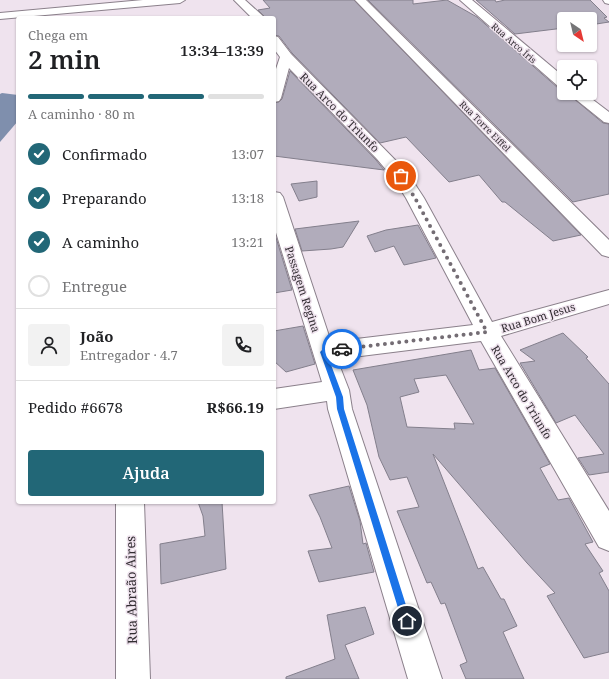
<!DOCTYPE html>
<html lang="pt">
<head>
<meta charset="utf-8">
<style>
  body { margin:0; font-family:"Noto Serif",serif; background:#f2f2f2; color:#202124; height:100vh; display:flex; flex-direction:column; font-size:15px; white-space:nowrap }
  * { box-sizing:border-box; margin:0 }
  p { font-size:13px; color:#757577 }
  .icon { flex:none; width:22px; height:22px; fill:none; stroke:currentColor; stroke-width:2; stroke-linecap:round; stroke-linejoin:round }
  .map { position:relative; flex:1; overflow:hidden }
  .details { position:absolute; left:16px; top:16px; width:260px; height:488px; display:flex; flex-direction:column; background:#fff; border-radius:4px; box-shadow:0 1px 3px #0004 }
  .details>* { flex:none }
  .needle { width:26px; rotate:145deg }
  .fabs { position:absolute; left:557px; top:12px; display:grid; gap:8px }
  .fabs a { display:grid; place-items:center; width:40px; height:40px; border-radius:4px; background:#fff; box-shadow:0 1px 3px #0004; font-size:20px }
  .pin { position:absolute; display:grid; place-items:center; width:34px; height:34px; color:#fff; margin:-17px; border:2px solid #fff; border-radius:50%; box-shadow:0 1px 4px #0007 }
  .courier { position:absolute; display:grid; place-items:center; width:40px; height:40px; margin:-20px; border:3px solid #1a73e8; border-radius:50%; background:#fff; color:#222; box-shadow:0 1px 5px #0007 }
  .headline em { font-style:normal; font-weight:600 }
  .headline div { display:flex; flex-direction:column-reverse }
  .headline { display:flex; align-items:center; justify-content:space-between; height:68px; padding:0 12px }
  h1 { font-size:26px; font-weight:600; line-height:30px }
  .bar { display:grid; grid-template-columns:repeat(4,1fr); gap:6px 4px; align-content:center; height:48px; padding:0 12px }
  .bar i { height:5px; border-radius:3px; background:#e0e0e0 }
  .bar .current { background:#226777 }
  .bar p { grid-column:span 4 }
  .line { display:flex; align-items:center; gap:10px; padding:0 12px; border-top:1px solid #e0e0e0 }
  .line div { flex:1 }
  .round { display:grid; place-items:center; flex:none; width:42px; height:42px; border-radius:4px; background:#f2f2f2 }
  ol { padding:0 12px; list-style:none }
  li { display:flex; align-items:center; gap:12px; height:44px }
  li p { margin-inline-start:auto }
  li .icon { padding:4px; border-radius:50%; background:#226777; color:#fff; stroke-width:4 }
  li:last-child { color:#757577 }
  li i { width:22px; height:22px; border:2px solid #e0e0e0; border-radius:50% }
  .cta { display:flex; gap:8px; margin-top:auto; padding:8px 12px }
  .cta a { flex:1; height:46px; border-radius:4px; background:#226777; color:#fff; font-size:16px; font-weight:600; line-height:46px; text-align:center }
  .map>svg:first-child { display:block }
  .water { fill:#7f8fad }
  .building { fill:#b1acbb; stroke:#837f8c; fill-rule:evenodd }
  .lines { fill:none; stroke-linecap:round; stroke-linejoin:round }
  .minor-casing { stroke:#8b808b; stroke-width:2 }
  .tertiary-casing { stroke:#8b808b; stroke-width:2 }
  .minor { fill:#fff; fill-rule:evenodd }
  .tertiary { fill:#fff; fill-rule:evenodd }
  .route { fill:#1a73e8 }
  .done { stroke:#746d74; stroke-width:4; stroke-dasharray:0 7.2 }
  .labels { text-anchor:middle; dominant-baseline:central; stroke-width:3; stroke-linejoin:round; paint-order:stroke }
  .far-street-label { font-size:9px; fill:#322d32; stroke:#efe3ee }
  .street-label { font-size:11px; fill:#322d32; stroke:#efe3ee }
  .near-street-label { font-size:13px; fill:#322d32; stroke:#efe3ee }
</style>
</head>
<body>
<div class="map">
<svg width="609" height="679" viewBox="0 0 609 679">
  <rect width="100%" height="100%" fill="#efe3ee"/>
  <path class="water" d="M 2,93 L 18,95 L 18,121 L 0,142 L 0,94 Z"/>
  <path class="building" d="M 263,0 L 354,0 L 581,235 L 553,241 L 505,202 L 502,202 L 479,175 L 449,182 L 406,137 L 380,143 L 292,53 L 279,36 L 274,35 L 274,18 L 266,18 L 258,10 L 270,8 Z
    M 368,0 L 413,0 L 413,4 L 447,0 L 477,17 L 558,88 L 564,89 L 564,93 L 567,93 L 603,123 L 609,124 L 609,194 L 573,202 Z
    M 476,0 L 495,0 L 496,2 L 505,0 L 590,0 L 607,17 L 604,18 L 609,22 L 590,25 L 590,19 L 564,19 L 564,28 L 515,34 Z
    M 290,71 L 376,160 L 384,170 L 274,156 L 274,103 L 279,102 L 282,99 Z
    M 317,181 L 317,197 L 299,201 L 291,184 Z
    M 359,221 L 343,247 L 331,249 L 302,251 L 295,229 Z
    M 418,225 L 436,258 L 404,265 L 394,246 L 375,252 L 367,236 L 386,230 Z
    M 274,231 L 292,290 L 274,293 Z
    M 303,326 L 315,364 L 286,372 L 274,361 L 274,331 Z
    M 563,333 L 588,357 L 586,358 L 609,384 L 609,472 L 589,475 L 578,458 L 604,454 L 575,415 L 556,423 L 520,363 L 535,361 L 520,350 Z
    M 471,350 L 479,370 L 495,368 L 550,464 L 540,468 L 558,500 L 569,498 L 593,542 L 585,544 L 603,571 L 599,573 L 609,591 L 609,652 L 584,658 L 547,596 L 555,593 L 527,563 L 433,454 L 478,569 L 483,567 L 501,599 L 504,599 L 517,626 L 503,632 L 524,679 L 466,679 L 460,665 L 467,662 L 445,603 L 441,604 L 431,582 L 427,583 L 397,511 L 419,507 L 407,477 L 390,480 L 379,457 L 367,405 L 353,370 ZM 446,375 L 474,424 L 454,423 L 455,429 L 407,427 L 400,397 L 419,392 L 414,379 Z
    M 349,486 L 360,521 L 363,544 L 366,543 L 374,572 L 319,582 L 308,551 L 332,548 L 320,517 L 309,495 Z
    M 198,502 L 222,502 L 226,569 L 161,584 L 160,544 L 205,536 L 203,516 Z
    M 365,607 L 374,634 L 345,645 L 359,679 L 286,679 L 286,677 L 335,659 L 327,615 Z"/>
  <g class="lines">
    <defs>
      <path id="minor" d="M 234,0 L 245,0 L 265,18 L 252,18 Z
        M 355,0 L 366,0 L 609,240 L 609,257 L 602,255 Z
        M 460,0 L 472,0 L 564,77 L 564,88 L 559,87 Z
        M 603,0 L 609,0 L 609,4 L 605,3 Z
        M 274,36 L 278,37 L 291,54 L 407,172 L 424,198 L 492,322 L 609,290 L 609,304 L 501,336 L 609,511 L 609,551 L 599,547 L 481,341 L 337,359 L 349,390 L 352,409 L 442,679 L 408,679 L 328,409 L 327,401 L 274,409 L 274,389 L 322,382 L 274,226 L 274,192 L 280,193 L 283,197 L 331,342 L 473,325 L 406,198 L 394,179 L 377,159 L 289,68 L 281,98 L 279,101 L 274,102 L 274,75 L 280,57 L 274,49 Z
        M 568,93 L 584,93 L 609,112 L 609,123 L 604,122 Z
        M 116,502 L 144,502 L 150,679 L 116,679 Z"/>
      <path id="tertiary" d="M 143,0 L 185,0 L 180,3 L 0,19 L 0,13 Z"/>
    </defs>
    <use href="#minor" class="minor-casing"/>
    <use href="#tertiary" class="tertiary-casing"/>
    <use href="#minor" class="minor"/>
    <use href="#tertiary" class="tertiary"/>
  </g>
  <path class="route" d="M 342,347 L 346,349 L 345,351 L 327,354 L 343,397 L 344,409 L 411,621 L 410,624 L 407,626 L 404,624 L 402,621 L 337,409 L 336,397 L 320,352 L 323,349 Z"/>
  <g class="lines">
    <path class="done" d="M 342,349 L 487,332 L 415,198 L 401,176"/>
  </g>
  <g class="labels">
    <g class="far-street-label">
      <text transform="translate(514 43) rotate(41)">Rua Arco Íris</text>
      <text transform="translate(485 126) rotate(45)">Rua Torre Eiffel</text>
    </g>
    <g class="street-label">
      <text transform="translate(340 112) rotate(45)">Rua Arco do Triunfo</text>
      <text transform="translate(303 289) rotate(72)">Passagem Regina</text>
      <text transform="translate(538 317) rotate(-17)">Rua Bom Jesus</text>
      <text transform="translate(522 392) rotate(59)">Rua Arco do Triunfo</text>
    </g>
    <g class="near-street-label">
      <text transform="translate(131 590) rotate(-91)">Rua Abraão Aires</text>
    </g>
  </g>
</svg>
<div class="fabs">
<a><svg class="needle" viewBox="-14 -14 28 28"><path d="M0-13l5 13h-10z" fill="#e53935"/><path d="M0 13l5-13h-10z" fill="#757577"/></svg></a>
<a><svg class="icon" aria-label="locate" viewBox="0 0 24 24"><circle cx="12" cy="12" r="6"/><path d="M12 2v4M12 18v4M2 12h4M18 12h4"/></svg></a>
</div>
<div class="pin" style="left:401px;top:176px;background:#ea580c"><svg class="icon" aria-label="bag" viewBox="0 0 24 24"><path d="M5 8h14l-1 12H6zM9 8a3 3 0 0 1 6 0"/></svg></div>
<div class="pin" style="left:407px;top:621px;background:#1f2937"><svg class="icon" aria-label="home" viewBox="0 0 24 24"><path d="M3 11l9-7 9 7M6 9v11h12V9"/></svg></div>
<div class="courier" style="left:342px;top:349px"><svg class="icon" aria-label="car" viewBox="0 0 24 24"><path d="M5 17H2v-5l4-1 3-4h7l3 4 3 1v5h-3M9 17h6M6 11h13"/><circle cx="7" cy="17" r="2"/><circle cx="17" cy="17" r="2"/></svg></div>
<section class="details">
<div class="headline"><div><h1>2 min</h1><p>Chega em</p></div><em>13:34–13:39</em></div>
<div class="bar"><i class="current"></i><i class="current"></i><i class="current"></i><i></i><p>A caminho · 80 m</p></div>
<ol>
<li><svg class="icon" aria-label="check" viewBox="0 0 24 24"><path d="M5 12l5 5 9-10"/></svg>Confirmado<p>13:07</p></li>
<li><svg class="icon" aria-label="check" viewBox="0 0 24 24"><path d="M5 12l5 5 9-10"/></svg>Preparando<p>13:18</p></li>
<li><svg class="icon" aria-label="check" viewBox="0 0 24 24"><path d="M5 12l5 5 9-10"/></svg>A caminho<p>13:21</p></li>
<li><i></i>Entregue</li>
</ol>
<div class="line" style="height:72px"><a class="round"><svg class="icon" aria-label="person" viewBox="0 0 24 24"><circle cx="12" cy="8" r="4"/><path d="M4 21q1-7 8-7t8 7"/></svg></a><div><b>João</b><p>Entregador · 4.7</p></div><a class="round"><svg class="icon" aria-label="phone" viewBox="0 0 24 24"><path d="M5 4h4l2 5-3 2q2 4 5 5l2-3 5 2v4C11 20 4 13 5 4z"/></svg></a></div>
<div class="line" style="height:52px"><div>Pedido #6678</div><b>R$66.19</b></div>
<div class="cta"><a>Ajuda</a></div>
</section>
</div>
</body>
</html>
